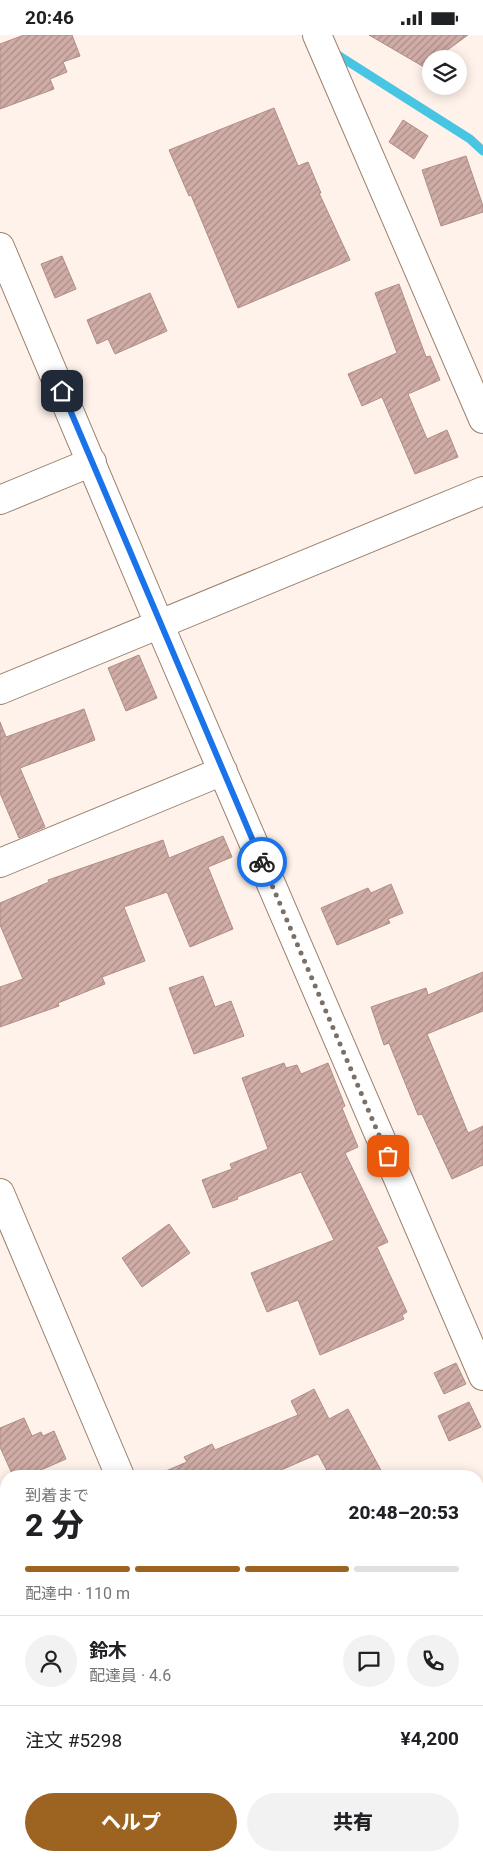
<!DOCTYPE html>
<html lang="ja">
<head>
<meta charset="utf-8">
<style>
  body { margin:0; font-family:Roboto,"Noto Sans JP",sans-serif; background:#f2f2f2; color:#202124; height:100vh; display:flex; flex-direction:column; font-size:19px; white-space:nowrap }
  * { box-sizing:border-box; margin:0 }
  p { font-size:16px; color:#757577 }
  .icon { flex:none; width:28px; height:28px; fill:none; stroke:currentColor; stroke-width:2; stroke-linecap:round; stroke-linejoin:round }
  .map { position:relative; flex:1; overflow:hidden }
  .sheet { position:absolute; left:0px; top:1435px; width:484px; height:391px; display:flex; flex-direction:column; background:#fff; border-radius:20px 20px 0 0; box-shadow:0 2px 12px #0003 }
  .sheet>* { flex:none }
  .fabs { position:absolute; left:422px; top:15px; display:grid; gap:10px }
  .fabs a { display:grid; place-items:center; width:45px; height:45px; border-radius:50%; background:#fff; box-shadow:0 2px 12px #0003; font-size:25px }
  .pin { position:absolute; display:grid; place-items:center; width:42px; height:42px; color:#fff; margin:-21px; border-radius:10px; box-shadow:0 2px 8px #0006 }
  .courier { position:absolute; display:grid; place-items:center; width:50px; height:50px; margin:-25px; border:4px solid #1a73e8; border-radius:50%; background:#fff; color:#222; box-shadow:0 1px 6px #0007 }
  .headline em { font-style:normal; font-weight:800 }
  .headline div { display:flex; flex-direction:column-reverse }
  .headline { display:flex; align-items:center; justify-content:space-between; height:85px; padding:0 25px }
  h1 { font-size:32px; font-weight:800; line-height:38px }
  .bar { display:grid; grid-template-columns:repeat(4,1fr); gap:8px 5px; align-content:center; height:60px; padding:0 25px }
  .bar i { height:6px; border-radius:4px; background:#e0e0e0 }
  .bar .current { background:#9c6321 }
  .bar p { grid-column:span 4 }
  .line { display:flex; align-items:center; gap:12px; padding:0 25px; border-top:1px solid #e0e0e0 }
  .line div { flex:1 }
  .round { display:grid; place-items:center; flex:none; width:52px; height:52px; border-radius:26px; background:#f2f2f2 }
  .cta { display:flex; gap:10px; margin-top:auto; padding:10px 25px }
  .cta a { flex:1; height:58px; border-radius:30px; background:#9c6321; color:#fff; font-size:20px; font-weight:800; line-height:58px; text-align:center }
  .cta a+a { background:#f2f2f2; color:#202124 }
  .status { display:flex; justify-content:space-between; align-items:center; height:35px; padding:0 25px; background:#fff; direction:ltr }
  .status svg { height:14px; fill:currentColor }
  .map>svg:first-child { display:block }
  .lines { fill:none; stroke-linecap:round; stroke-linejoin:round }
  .stream { stroke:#47c5e3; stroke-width:9 }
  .building { fill:url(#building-hatch); stroke:#b08e88 }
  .street-casing { stroke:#9a816d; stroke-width:30 }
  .street { stroke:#fff; stroke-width:28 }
  .done { stroke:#7b7067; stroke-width:5; stroke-dasharray:0 9 }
  .route { stroke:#1a73e8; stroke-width:6 }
</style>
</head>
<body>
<div class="status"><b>20:46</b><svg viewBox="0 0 49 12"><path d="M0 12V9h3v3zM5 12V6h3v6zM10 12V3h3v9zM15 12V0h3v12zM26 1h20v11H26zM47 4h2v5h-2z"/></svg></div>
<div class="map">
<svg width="483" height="1826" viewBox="0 0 483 1826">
  <defs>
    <pattern id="building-hatch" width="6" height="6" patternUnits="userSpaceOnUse" patternTransform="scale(1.25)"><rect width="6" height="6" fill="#d0aca6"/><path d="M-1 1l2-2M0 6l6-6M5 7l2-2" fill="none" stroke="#aa8c87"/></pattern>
  </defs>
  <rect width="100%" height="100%" fill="#fef2ea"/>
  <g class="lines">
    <path class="stream" d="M 333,17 L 470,104 L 483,116
      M 478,1632 L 483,1627"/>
  </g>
  <path class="building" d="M 24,0 L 72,0 L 80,21 L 63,27 L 67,37 L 50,44 L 54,54 L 0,74 L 0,9 Z
    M 369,0 L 468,0 L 435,24 L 431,24 L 431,26 L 424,32 Z
    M 274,73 L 298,131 L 308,127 L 321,158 L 319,158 L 350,225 L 238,273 L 191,160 L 189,161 L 169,115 Z
    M 403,85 L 428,101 L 414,124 L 389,107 Z
    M 466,121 L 483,171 L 483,177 L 441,191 L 422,135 Z
    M 62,221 L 76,254 L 55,263 L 41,229 Z
    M 399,249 L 426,322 L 430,321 L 440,345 L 408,359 L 427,404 L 447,395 L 458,422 L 415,439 L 382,362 L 362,371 L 348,339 L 397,318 L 375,258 Z
    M 150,258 L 167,296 L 115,319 L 108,304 L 97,309 L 87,285 Z
    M 139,620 L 157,663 L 126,676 L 108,633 Z
    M 84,674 L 95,705 L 20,733 L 45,792 L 19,803 L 0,758 L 0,687 L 6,702 Z
    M 223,801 L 232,822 L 208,832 L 233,894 L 190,912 L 167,857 L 124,872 L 145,926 L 102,942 L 105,949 L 58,968 L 59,971 L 0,992 L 0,952 L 23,944 L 0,890 L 0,868 L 49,847 L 48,845 L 163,805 L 169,823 Z
    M 391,849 L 403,878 L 388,884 L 390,888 L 337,910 L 321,873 L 368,853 L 371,858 Z
    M 483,937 L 483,976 L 427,999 L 468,1098 L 483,1091 L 483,1130 L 452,1144 L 422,1079 L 418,1080 L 389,1008 L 384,1010 L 371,972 L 426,953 L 428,960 Z
    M 203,941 L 215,972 L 231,966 L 244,1001 L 194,1019 L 169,953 Z
    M 284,1028 L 286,1033 L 297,1030 L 301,1039 L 328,1028 L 345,1071 L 342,1073 L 358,1112 L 345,1118 L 388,1207 L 377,1212 L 407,1277 L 402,1280 L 404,1284 L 320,1320 L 298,1265 L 267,1277 L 251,1238 L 334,1205 L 301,1137 L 237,1162 L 238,1164 L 213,1173 L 202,1145 L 232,1134 L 230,1129 L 268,1114 L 242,1043 Z
    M 169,1189 L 190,1218 L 142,1252 L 122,1223 Z
    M 456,1328 L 466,1349 L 444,1359 L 434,1338 Z
    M 314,1354 L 329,1384 L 348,1374 L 384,1441 L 330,1441 L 318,1419 L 267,1441 L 154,1441 L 187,1427 L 184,1422 L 212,1409 L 215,1415 L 298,1380 L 291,1366 Z
    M 469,1367 L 481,1392 L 449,1406 L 438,1381 Z
    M 24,1383 L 32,1401 L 41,1397 L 43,1401 L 54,1396 L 66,1424 L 27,1441 L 13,1441 L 0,1412 L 0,1393 Z"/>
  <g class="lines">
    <defs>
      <path id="street" d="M 317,0 L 483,384
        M 0,212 L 160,591 L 483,1341
        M 0,465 L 92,427
        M 0,655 L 483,456
        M 0,828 L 223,736
        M 0,1158 L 120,1441
        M 478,1536 L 483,1534
        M 282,1820 L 284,1826"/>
    </defs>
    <use href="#street" class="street-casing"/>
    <use href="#street" class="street"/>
  </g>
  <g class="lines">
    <path class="done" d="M 262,827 L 388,1121"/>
    <path class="route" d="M 62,356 L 262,827"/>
  </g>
</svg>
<div class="fabs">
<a><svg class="icon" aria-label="layers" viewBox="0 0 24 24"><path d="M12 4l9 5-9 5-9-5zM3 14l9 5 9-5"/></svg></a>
</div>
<div class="pin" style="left:388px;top:1121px;background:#ea580c"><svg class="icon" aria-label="bag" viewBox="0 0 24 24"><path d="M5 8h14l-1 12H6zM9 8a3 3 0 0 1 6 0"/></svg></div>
<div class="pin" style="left:62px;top:356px;background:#1f2937"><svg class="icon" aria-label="home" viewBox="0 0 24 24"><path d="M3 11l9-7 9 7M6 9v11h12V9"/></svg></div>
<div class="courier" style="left:262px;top:827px"><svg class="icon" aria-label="bike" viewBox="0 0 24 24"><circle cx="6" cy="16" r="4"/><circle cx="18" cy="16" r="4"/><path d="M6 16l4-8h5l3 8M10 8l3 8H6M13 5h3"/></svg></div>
<section class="sheet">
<div class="headline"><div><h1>2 分</h1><p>到着まで</p></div><em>20:48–20:53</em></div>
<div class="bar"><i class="current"></i><i class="current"></i><i class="current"></i><i></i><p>配達中 · 110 m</p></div>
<div class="line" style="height:90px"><a class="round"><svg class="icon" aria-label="person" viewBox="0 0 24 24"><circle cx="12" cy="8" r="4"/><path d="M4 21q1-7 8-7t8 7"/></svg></a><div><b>鈴木</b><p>配達員 · 4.6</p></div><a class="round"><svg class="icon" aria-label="chat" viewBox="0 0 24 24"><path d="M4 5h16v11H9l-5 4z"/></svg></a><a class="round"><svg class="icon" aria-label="phone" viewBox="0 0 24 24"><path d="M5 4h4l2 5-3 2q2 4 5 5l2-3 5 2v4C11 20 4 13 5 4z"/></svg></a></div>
<div class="line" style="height:65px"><div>注文 #5298</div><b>¥4,200</b></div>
<div class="cta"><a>ヘルプ</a><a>共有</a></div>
</section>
</div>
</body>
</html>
